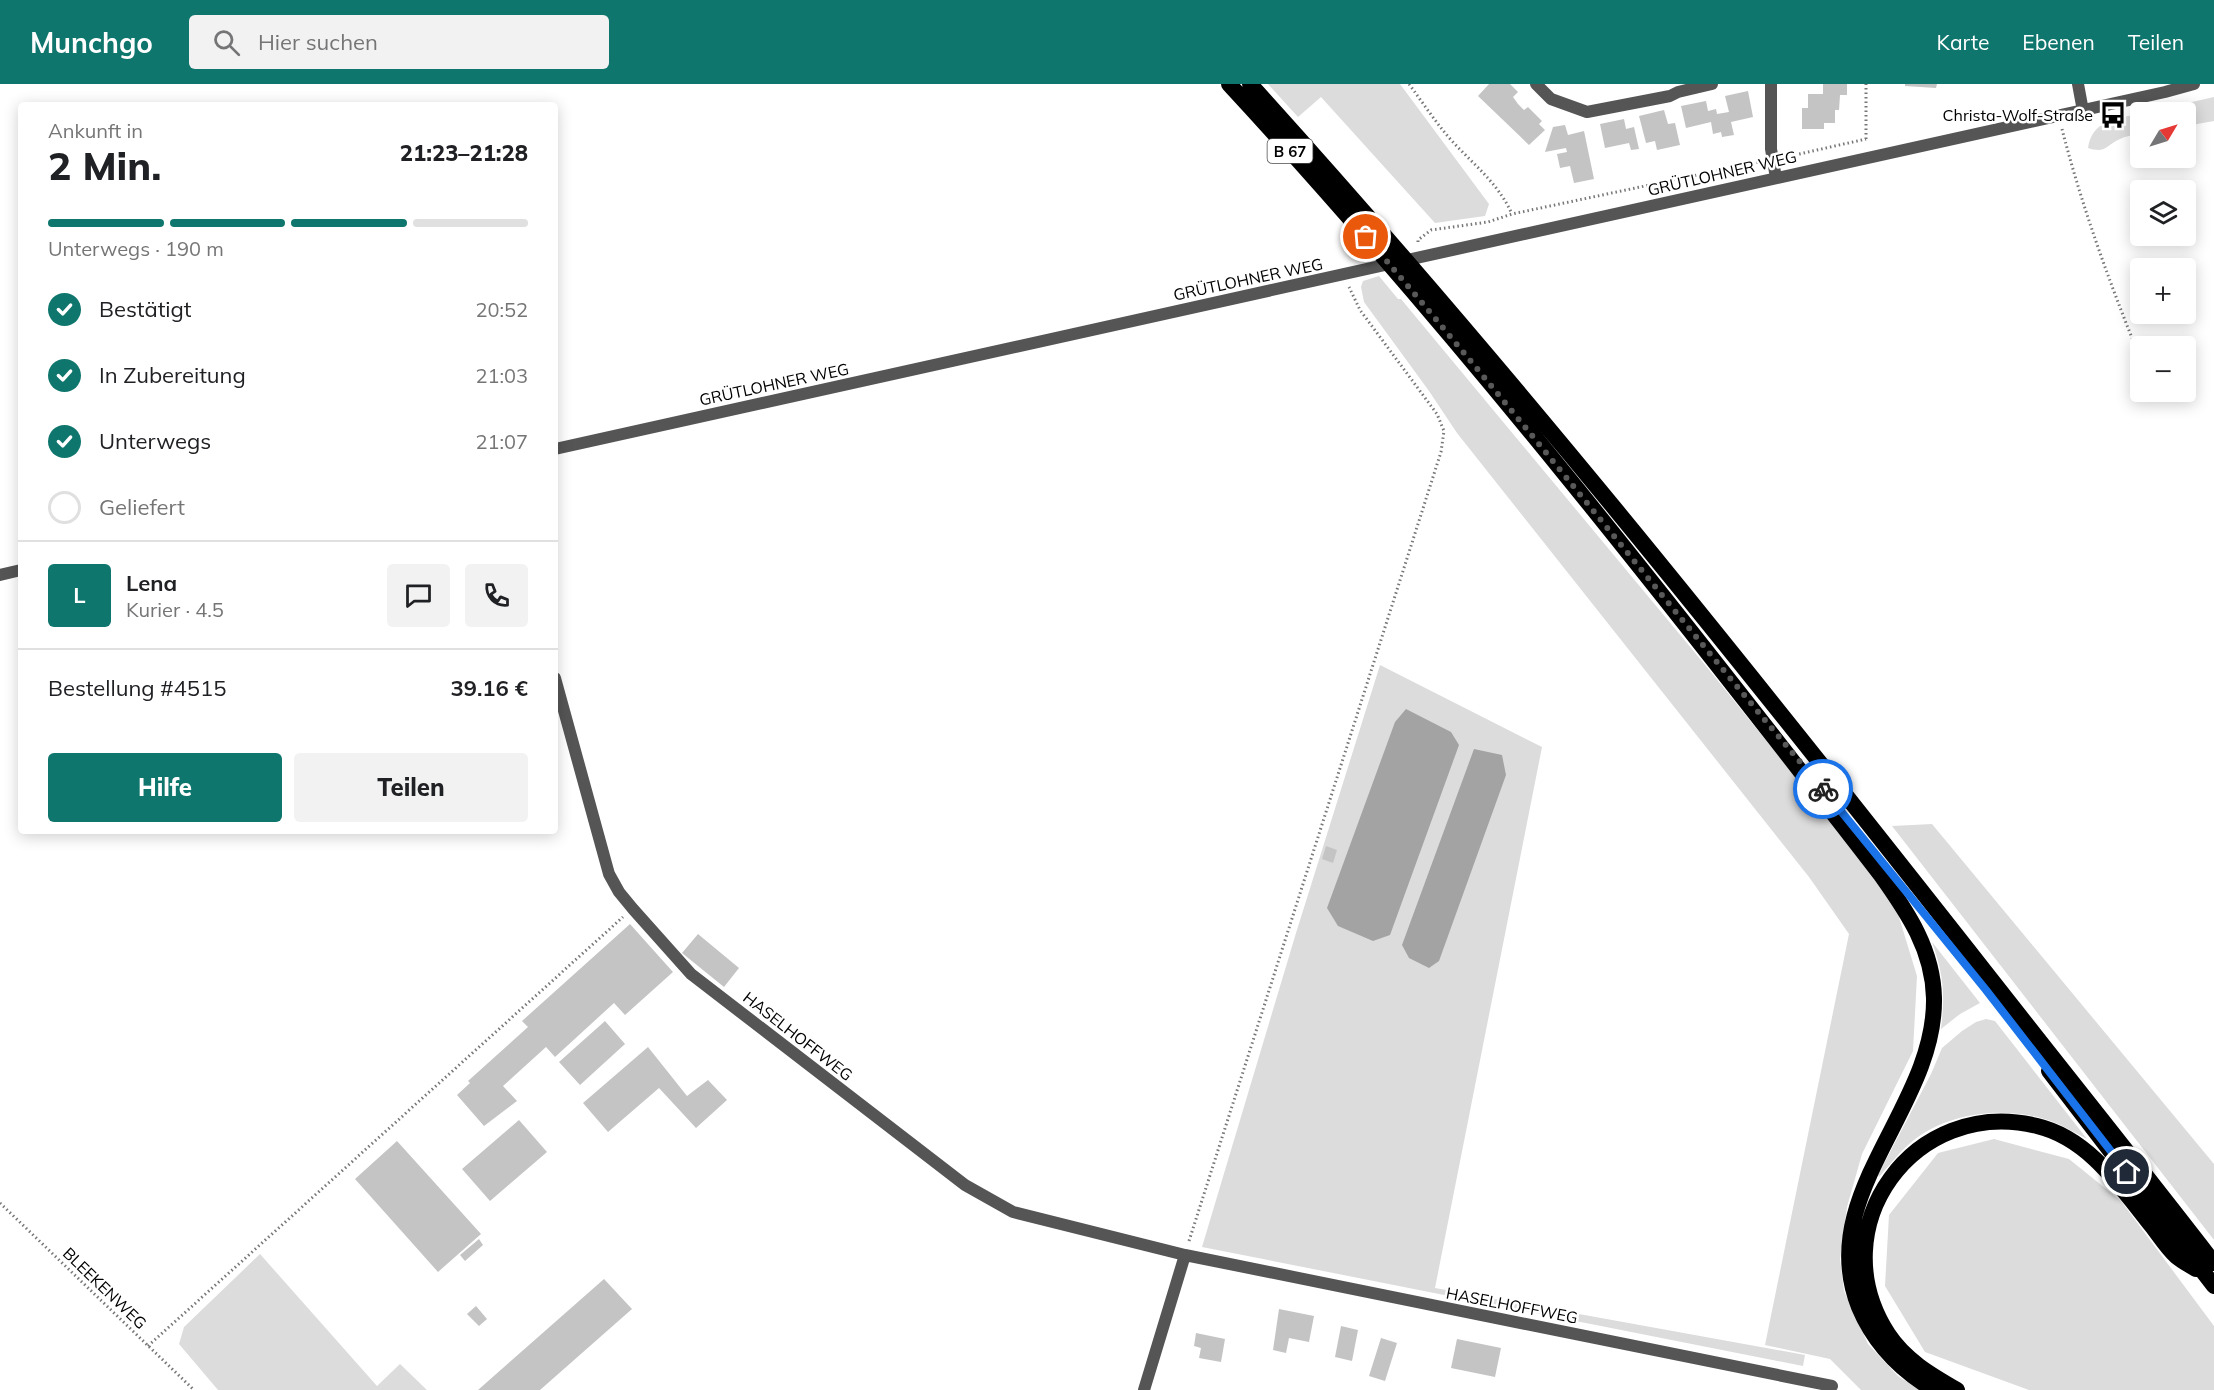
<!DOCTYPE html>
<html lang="de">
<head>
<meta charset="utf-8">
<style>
  body { margin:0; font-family:Mulish,sans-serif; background:#f2f2f2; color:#202124; height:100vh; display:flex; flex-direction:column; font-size:22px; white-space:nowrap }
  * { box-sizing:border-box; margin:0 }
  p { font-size:20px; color:#757577 }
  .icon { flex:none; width:33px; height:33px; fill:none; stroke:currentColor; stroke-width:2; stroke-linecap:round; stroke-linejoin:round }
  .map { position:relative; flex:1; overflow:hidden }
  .sheet { position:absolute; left:18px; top:18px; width:540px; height:732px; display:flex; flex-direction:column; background:#fff; border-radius:6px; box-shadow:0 3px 15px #0003 }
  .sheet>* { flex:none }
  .needle { width:39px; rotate:52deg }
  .buttons { position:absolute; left:2130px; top:18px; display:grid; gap:12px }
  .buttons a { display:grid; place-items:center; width:66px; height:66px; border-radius:6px; background:#fff; box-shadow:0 3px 15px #0003; font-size:30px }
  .pin { position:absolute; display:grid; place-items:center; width:51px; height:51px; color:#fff; margin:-26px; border:3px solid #fff; border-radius:50%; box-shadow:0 2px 6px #0007 }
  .courier { position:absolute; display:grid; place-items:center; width:60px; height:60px; margin:-30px; border:4px solid #1a73e8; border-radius:50%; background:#fff; color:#222; box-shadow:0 2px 8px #0007 }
  .head em { font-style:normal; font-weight:800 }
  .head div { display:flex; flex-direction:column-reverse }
  .head { display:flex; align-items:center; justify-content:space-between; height:102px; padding:0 30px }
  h1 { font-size:39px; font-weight:800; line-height:45px }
  .bar { display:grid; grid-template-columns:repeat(4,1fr); gap:9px 6px; align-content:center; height:72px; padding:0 30px }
  .bar i { height:8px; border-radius:4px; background:#e0e0e0 }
  .bar .active { background:#0f766e }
  .bar p { grid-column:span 4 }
  .line { display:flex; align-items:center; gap:15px; padding:0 30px; border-top:2px solid #e0e0e0 }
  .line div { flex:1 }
  .round { display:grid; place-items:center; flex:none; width:63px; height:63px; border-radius:6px; background:#f2f2f2 }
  ol { padding:0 30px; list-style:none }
  li { display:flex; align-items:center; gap:18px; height:66px }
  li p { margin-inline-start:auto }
  li .icon { padding:6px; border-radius:50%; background:#0f766e; color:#fff; stroke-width:4 }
  li:last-child { color:#757577 }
  li i { width:33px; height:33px; border:3px solid #e0e0e0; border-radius:50% }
  .button { display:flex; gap:12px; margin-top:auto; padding:12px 30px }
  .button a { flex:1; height:69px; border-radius:6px; background:#0f766e; color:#fff; font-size:24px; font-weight:800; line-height:69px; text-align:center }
  .button a+a { background:#f2f2f2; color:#202124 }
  header { display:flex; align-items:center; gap:36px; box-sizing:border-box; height:84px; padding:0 30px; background:#0f766e; color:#fff }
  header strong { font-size:28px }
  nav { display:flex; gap:33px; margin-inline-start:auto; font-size:21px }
  .search { width:420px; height:54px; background:#f2f2f2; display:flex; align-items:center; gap:15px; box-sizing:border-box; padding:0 21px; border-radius:6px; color:#757577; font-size:22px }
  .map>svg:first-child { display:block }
  .green { fill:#dcdcdc }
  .water { fill:#a3a3a3 }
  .building { fill:#c4c4c4 }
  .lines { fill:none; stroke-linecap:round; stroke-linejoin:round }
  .path { stroke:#777; stroke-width:3; stroke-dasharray:1.5 3; stroke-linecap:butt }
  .minor { stroke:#555; stroke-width:12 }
  .trunk { stroke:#000; stroke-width:16 }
  .done { stroke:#595959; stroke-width:6; stroke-dasharray:0 10.8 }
  .route { stroke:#1a73e8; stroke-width:8 }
  .labels { text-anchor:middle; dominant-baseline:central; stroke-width:5; stroke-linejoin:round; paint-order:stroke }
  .shield { fill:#fff; stroke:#4c4c4c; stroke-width:1.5 }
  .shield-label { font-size:15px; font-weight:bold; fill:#000 }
  .poi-label { font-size:16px; fill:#000; stroke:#fff; text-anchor:end }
  .street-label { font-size:16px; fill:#000; stroke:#fff }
</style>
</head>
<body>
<header>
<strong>Munchgo</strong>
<div class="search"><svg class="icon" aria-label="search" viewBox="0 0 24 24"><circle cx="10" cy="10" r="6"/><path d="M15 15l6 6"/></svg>Hier suchen</div>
<nav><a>Karte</a><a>Ebenen</a><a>Teilen</a></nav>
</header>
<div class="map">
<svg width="2214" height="1306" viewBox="0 0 2214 1306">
  <rect width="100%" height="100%" fill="#fff"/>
  <path class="green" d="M 1268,0 L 1400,0 L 1489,120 L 1485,132 L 1435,139 L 1321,13 L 1298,33 Z
    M 2214,13 L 2214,37 L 2186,42 L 2186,28 L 2147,28 Z
    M 2140,30 L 2140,50 C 2134,51 2126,52 2120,55 C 2106,61 2106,70 2088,64 C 2092,36 2117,34 2140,30 Z
    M 1379,192 L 1398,215 L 1401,215 L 1706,582 L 1872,788 L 1895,820 L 1917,892 L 1913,967 L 1862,1070 L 1847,1123 L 1840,1175 L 1844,1207 L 1868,1260 L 1898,1292 L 1920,1306 L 1861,1306 L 1830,1275 L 1765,1261 L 1849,850 L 1809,793 L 1457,349 L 1429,307 L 1364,218 L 1361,203 L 1363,197 Z
    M 1380,581 L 1542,663 L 1435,1204 L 1805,1271 L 1803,1282 L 1202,1163 L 1296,849 Z
    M 1932,740 L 2214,1080 L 2214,1156 L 1892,742 Z
    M 1932,858 L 1980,919 L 1960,930 L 1941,945 C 1945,910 1944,892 1932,858 Z
    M 1986,935 L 1995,937 L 2087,1055 C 2072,1047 2057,1038 2041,1034 C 1997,1022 1941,1030 1907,1062 C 1897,1071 1888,1083 1879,1093 L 1878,1091 L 1931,990 L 1942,964 L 1962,947 L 1976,938 Z
    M 1994,1055 L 2069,1075 L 2121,1117 L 2214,1242 L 2214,1306 L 2029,1306 L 1925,1268 L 1885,1202 L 1889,1131 L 1938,1069 Z
    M 260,1170 L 377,1302 L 400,1280 L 427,1306 L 218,1306 L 179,1260 L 184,1243 Z"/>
  <path class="water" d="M 1406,625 L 1451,648 L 1459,661 L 1390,851 L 1373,857 L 1338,842 L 1327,824 L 1395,638 Z
    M 1474,665 L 1502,671 L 1506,691 L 1439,877 L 1429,884 L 1409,874 L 1402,861 Z"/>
  <path class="building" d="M 1489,0 L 1510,0 L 1518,8 L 1513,13 L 1518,20 L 1524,26 L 1528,23 L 1542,37 L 1539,40 L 1545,46 L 1529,61 L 1478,12 Z
    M 1823,0 L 1847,0 L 1847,11 L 1840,11 L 1839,26 L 1835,26 L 1835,39 L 1824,39 L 1824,45 L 1802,45 L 1802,24 L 1808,24 L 1808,10 L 1823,10 Z
    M 1905,0 L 1937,0 L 1936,4 L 1905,2 Z
    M 1748,7 L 1753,33 L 1731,38 L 1734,51 L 1722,53 L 1721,48 L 1713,50 L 1711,38 L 1686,44 L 1681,22 L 1706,17 L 1708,27 L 1716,25 L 1717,30 L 1729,28 L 1725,12 Z
    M 1664,26 L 1668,40 L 1675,39 L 1680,61 L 1657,66 L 1655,57 L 1646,59 L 1639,32 Z
    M 1624,35 L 1626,45 L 1634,43 L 1639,65 L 1631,66 L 1629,59 L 1605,64 L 1600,40 Z
    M 1565,41 L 1568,51 L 1584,47 L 1594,95 L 1574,99 L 1570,82 L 1560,84 L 1557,70 L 1567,68 L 1566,64 L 1545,68 L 1553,43 Z
    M 1326,762 L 1337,766 L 1333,779 L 1322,775 Z
    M 630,840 L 673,888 L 625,931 L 614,919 L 555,973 L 546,963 L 503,1002 L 517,1017 L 484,1042 L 457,1011 L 470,999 L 468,997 L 528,943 L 522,937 Z
    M 698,850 L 739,884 L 724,903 L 682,869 Z
    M 605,937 L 625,960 L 580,1001 L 559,978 Z
    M 648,963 L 687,1012 L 708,996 L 727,1016 L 696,1044 L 659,1004 L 608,1048 L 583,1019 Z
    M 519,1036 L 547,1068 L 490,1117 L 462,1085 Z
    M 397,1057 L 481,1150 L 438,1188 L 355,1095 Z
    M 479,1155 L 483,1161 L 465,1177 L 460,1171 Z
    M 604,1195 L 632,1225 L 540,1306 L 478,1306 Z
    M 476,1222 L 487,1235 L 479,1242 L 467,1230 Z
    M 1279,1225 L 1314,1232 L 1309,1258 L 1289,1254 L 1286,1269 L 1273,1266 Z
    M 1341,1242 L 1358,1246 L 1352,1277 L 1335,1273 Z
    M 1196,1249 L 1225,1255 L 1221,1278 L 1199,1274 L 1201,1264 L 1194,1262 Z
    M 1381,1254 L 1397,1259 L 1385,1297 L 1369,1292 Z
    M 1457,1255 L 1501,1264 L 1495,1293 L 1451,1284 Z"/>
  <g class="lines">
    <path class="path" d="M 1409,0 C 1423,19 1436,39 1452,57 C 1474,81 1498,99 1512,130
      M 2062,45 C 2082,123 2110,200 2140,274
      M 1866,55 L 1866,0
      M 1786,73 L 1866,55
      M 1418,158 L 1418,156 L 1431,146 L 1488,138 L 1512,130 L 1759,78
      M 2160,308 L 2165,314
      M 0,1119 L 194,1306
      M 1189,1157 L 1441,368 L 1444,347 L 1437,330 L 1360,226 L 1349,203
      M 148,1262 L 623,833"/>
    <path class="minor" d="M 1536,0 L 1551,15 L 1587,28 L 1670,12 L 1678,8 L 1712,0
      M 1771,0 L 1771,65 L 1776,94
      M 2078,0 L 2083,27
      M 555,365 L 2165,8 L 2194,0
      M 0,491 L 21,486
      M 555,594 L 609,790 L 619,808 L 633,825 L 691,890 L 965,1101 L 1013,1128 L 1185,1171 L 1832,1302
      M 1144,1306 L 1185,1171"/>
    <path class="trunk" d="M 1229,0 C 1461,251 1672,521 1881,791 C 1908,829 1933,866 1934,914 C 1936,1024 1814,1111 1859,1223 C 1874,1259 1900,1286 1934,1306
      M 1250,0 C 1502,278 1736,571 1968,866 C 2050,971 2133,1074 2214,1179
      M 2049,987 L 2214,1202
      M 1957,1306 C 1931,1291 1905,1276 1888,1250 C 1819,1143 1914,1012 2037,1042 C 2088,1054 2120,1102 2151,1141 C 2159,1151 2167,1164 2176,1172 C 2182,1177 2189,1181 2196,1185"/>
  </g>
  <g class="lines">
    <path class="done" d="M 1366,153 C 1522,334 1668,523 1823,705"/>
    <path class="route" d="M 1823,705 L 1986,906 L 2127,1088"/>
  </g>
  <defs>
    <symbol id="bus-bare" viewBox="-9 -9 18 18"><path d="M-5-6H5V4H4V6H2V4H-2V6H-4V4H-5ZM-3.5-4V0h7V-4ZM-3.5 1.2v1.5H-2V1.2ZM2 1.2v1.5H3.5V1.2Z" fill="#000" stroke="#fff" stroke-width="2.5" paint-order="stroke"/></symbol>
  </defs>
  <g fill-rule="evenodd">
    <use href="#bus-bare" x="2094" y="12" width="38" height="38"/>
  </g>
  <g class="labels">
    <rect class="shield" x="1267.5" y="55" width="45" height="24" rx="4.5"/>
    <g class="shield-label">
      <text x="1290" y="67">B 67</text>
    </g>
    <g class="poi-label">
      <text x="2093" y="31">Christa-Wolf-Straße</text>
    </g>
    <g class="street-label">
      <text transform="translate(1722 89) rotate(-13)">GRÜTLOHNER WEG</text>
      <text transform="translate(1248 195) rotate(-12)">GRÜTLOHNER WEG</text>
      <text transform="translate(774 300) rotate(-12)">GRÜTLOHNER WEG</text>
      <text transform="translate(798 952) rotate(38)">HASELHOFFWEG</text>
      <text transform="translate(105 1204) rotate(44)">BLEEKENWEG</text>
      <text transform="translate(1512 1221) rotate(11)">HASELHOFFWEG</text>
    </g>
  </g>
</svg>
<div class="buttons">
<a><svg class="needle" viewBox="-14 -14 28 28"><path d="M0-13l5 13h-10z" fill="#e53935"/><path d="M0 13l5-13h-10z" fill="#757577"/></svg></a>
<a><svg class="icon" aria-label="layers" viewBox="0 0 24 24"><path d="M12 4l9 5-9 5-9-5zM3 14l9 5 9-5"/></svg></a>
<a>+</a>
<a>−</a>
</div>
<div class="pin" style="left:1366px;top:153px;background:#ea580c"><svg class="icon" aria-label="bag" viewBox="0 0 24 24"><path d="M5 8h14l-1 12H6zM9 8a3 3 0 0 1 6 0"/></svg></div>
<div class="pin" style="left:2127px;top:1088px;background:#1f2937"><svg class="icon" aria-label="home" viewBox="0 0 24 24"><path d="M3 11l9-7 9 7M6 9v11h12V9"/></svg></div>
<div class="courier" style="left:1823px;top:705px"><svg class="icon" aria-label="bike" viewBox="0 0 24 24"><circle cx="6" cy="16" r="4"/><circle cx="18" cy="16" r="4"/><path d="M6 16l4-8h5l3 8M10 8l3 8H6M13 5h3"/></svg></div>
<section class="sheet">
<div class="head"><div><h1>2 Min.</h1><p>Ankunft in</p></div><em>21:23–21:28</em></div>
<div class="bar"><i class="active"></i><i class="active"></i><i class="active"></i><i></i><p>Unterwegs · 190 m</p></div>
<ol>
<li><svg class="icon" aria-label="check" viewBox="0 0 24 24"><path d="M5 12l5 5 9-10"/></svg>Bestätigt<p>20:52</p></li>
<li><svg class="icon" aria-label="check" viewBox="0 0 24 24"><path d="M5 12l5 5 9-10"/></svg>In Zubereitung<p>21:03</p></li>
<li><svg class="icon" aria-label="check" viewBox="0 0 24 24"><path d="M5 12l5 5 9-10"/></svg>Unterwegs<p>21:07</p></li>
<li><i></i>Geliefert</li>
</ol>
<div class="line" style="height:108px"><b class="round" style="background:#0f766e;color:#fff">L</b><div><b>Lena</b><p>Kurier · 4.5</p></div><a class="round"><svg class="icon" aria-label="chat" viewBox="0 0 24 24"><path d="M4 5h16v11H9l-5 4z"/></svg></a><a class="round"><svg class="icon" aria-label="phone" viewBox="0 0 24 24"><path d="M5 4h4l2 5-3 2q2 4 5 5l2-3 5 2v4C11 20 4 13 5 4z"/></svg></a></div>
<div class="line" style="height:78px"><div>Bestellung #4515</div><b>39.16 €</b></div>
<div class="button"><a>Hilfe</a><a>Teilen</a></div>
</section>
</div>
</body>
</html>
